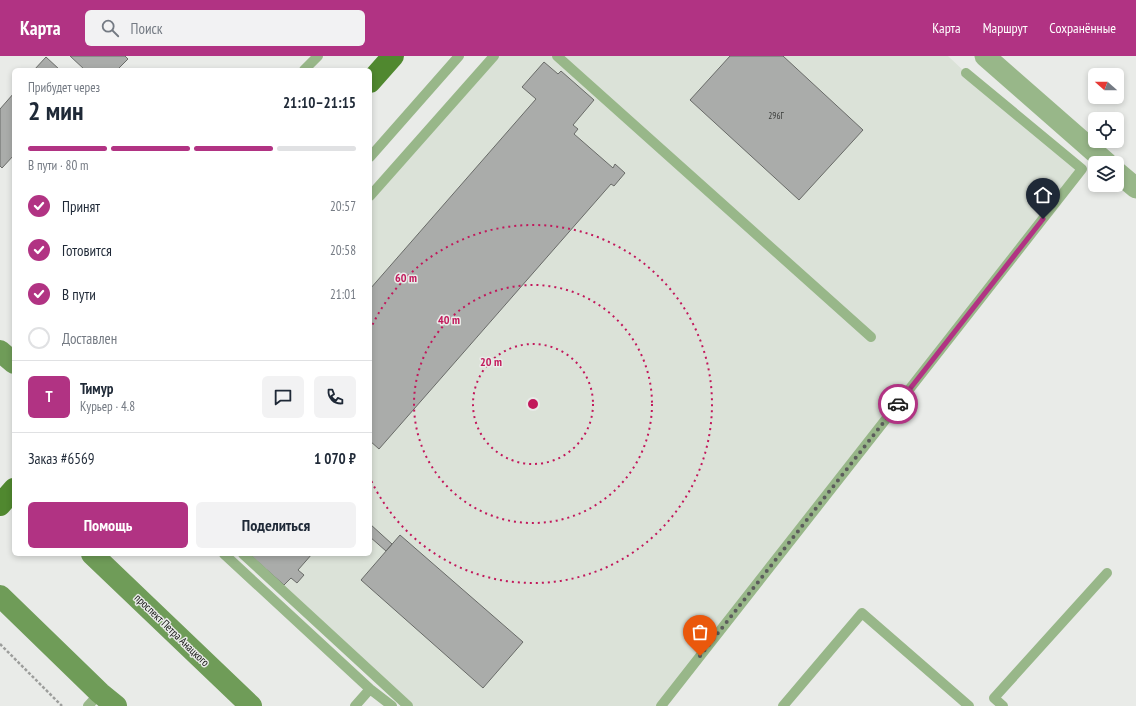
<!DOCTYPE html>
<html lang="ru">
<head>
<meta charset="utf-8">
<style>
  body { margin:0; font-family:"PT Sans Narrow",sans-serif; background:#f2f2f3; color:#1f2937; height:100vh; display:flex; flex-direction:column; font-size:15px; white-space:nowrap }
  * { box-sizing:border-box; margin:0 }
  p { font-size:13px; color:#747a83 }
  .icon { flex:none; width:22px; height:22px; fill:none; stroke:currentColor; stroke-width:2; stroke-linecap:round; stroke-linejoin:round }
  .map { position:relative; flex:1; overflow:hidden }
  .sheet { position:absolute; left:12px; top:12px; width:360px; height:488px; display:flex; flex-direction:column; background:#fff; border-radius:6px; box-shadow:0 2px 6px #0003 }
  .sheet>* { flex:none }
  .needle { width:26px; rotate:291deg }
  .tools { position:absolute; left:1088px; top:12px; display:grid; gap:8px }
  .tools a { display:grid; place-items:center; width:36px; height:36px; border-radius:6px; background:#fff; box-shadow:0 2px 6px #0003; font-size:20px }
  .pin { position:absolute; display:grid; place-items:center; width:34px; height:34px; color:#fff; margin:-41px -17px; border-radius:50% 50% 50% 0; rotate:-45deg; box-shadow:0 0 4px #0007 }
  .pin .icon { rotate:45deg }
  .courier { position:absolute; display:grid; place-items:center; width:40px; height:40px; margin:-20px; border:3px solid #b13383; border-radius:50%; background:#fff; color:#222; box-shadow:0 1px 5px #0007 }
  .overview em { font-style:normal; font-weight:700 }
  .overview div { display:flex; flex-direction:column-reverse }
  .overview { display:flex; align-items:center; justify-content:space-between; height:68px; padding:0 16px }
  h1 { font-size:26px; font-weight:700; line-height:30px }
  .bar { display:grid; grid-template-columns:repeat(4,1fr); gap:6px 4px; align-content:center; height:48px; padding:0 16px }
  .bar i { height:5px; border-radius:3px; background:#e0e1e3 }
  .bar .on { background:#b13383 }
  .bar p { grid-column:span 4 }
  .line { display:flex; align-items:center; gap:10px; padding:0 16px; border-top:1px solid #e0e1e3 }
  .line div { flex:1 }
  .round { display:grid; place-items:center; flex:none; width:42px; height:42px; border-radius:6px; background:#f2f2f3 }
  ol { padding:0 16px; list-style:none }
  li { display:flex; align-items:center; gap:12px; height:44px }
  li p { margin-inline-start:auto }
  li .icon { padding:4px; border-radius:50%; background:#b13383; color:#fff; stroke-width:4 }
  li:last-child { color:#747a83 }
  li i { width:22px; height:22px; border:2px solid #e0e1e3; border-radius:50% }
  .button { display:flex; gap:8px; margin-top:auto; padding:8px 16px }
  .button a { flex:1; height:46px; border-radius:6px; background:#b13383; color:#fff; font-size:16px; font-weight:700; line-height:46px; text-align:center }
  .button a+a { background:#f2f2f3; color:#1f2937 }
  header { display:flex; align-items:center; gap:24px; box-sizing:border-box; height:56px; padding:0 20px; background:#b13383; color:#fff }
  header strong { font-size:19px }
  nav { display:flex; gap:22px; margin-inline-start:auto; font-size:14px }
  .search { width:280px; height:36px; background:#f2f2f3; display:flex; align-items:center; gap:10px; box-sizing:border-box; padding:0 14px; border-radius:6px; color:#747a83; font-size:15px }
  .map>svg:first-child { display:block }
  .built { fill:#dbe2d8 }
  .building { fill:#aaacaa; stroke:#696b68 }
  .lines { fill:none; stroke-linecap:round; stroke-linejoin:round }
  .path { stroke:#9d9e9c; stroke-width:2.5; stroke-dasharray:3 2; stroke-linecap:butt }
  .service { stroke:#98b789; stroke-width:10 }
  .minor { stroke:#98b789; stroke-width:21 }
  .secondary { stroke:#6f9c58; stroke-width:22 }
  .primary { stroke:#50882f; stroke-width:22 }
  .done { stroke:#5c5d5c; stroke-width:4; stroke-dasharray:0 7.2 }
  .route { stroke:#b13383; stroke-width:5 }
  .ring { fill:none; stroke:#c2185b; stroke-width:2; stroke-dasharray:2 4 }
  .labels { text-anchor:middle; dominant-baseline:central; stroke-width:3; stroke-linejoin:round; paint-order:stroke }
  .number-label { font-size:9px; fill:#363836 }
  .street-label { font-size:11px; fill:#101110; stroke:#e9ebe8 }
  .centre { fill:#c2185b; stroke:#e9ebe8; stroke-width:2 }
  .ring-label { font-size:12px; text-anchor:middle; font-weight:bold; fill:#c2185b; stroke:#e9ebe8; stroke-width:3; stroke-linejoin:round; paint-order:stroke }
</style>
</head>
<body>
<header>
<strong>Карта</strong>
<div class="search"><svg class="icon" aria-label="search" viewBox="0 0 24 24"><circle cx="10" cy="10" r="6"/><path d="M15 15l6 6"/></svg>Поиск</div>
<nav><a>Карта</a><a>Маршрут</a><a>Сохранённые</a></nav>
</header>
<div class="map">
<svg width="1136" height="650" viewBox="0 0 1136 650">
  <rect width="100%" height="100%" fill="#e9ebe8"/>
  <path class="built" d="M 494,0 L 948,0 L 966,17 L 1082,113 L 661,650 L 408,650 L 243,498 L 370,498 L 370,140 Z"/>
  <path class="building" d="M 70,0 L 125,0 L 128,3 L 117,14 L 85,14 Z
    M 730,0 L 783,0 L 863,74 L 799,144 L 690,44 Z
    M 46,1 L 60,14 L 34,14 Z
    M 544,6 L 558,18 L 561,15 L 594,44 L 573,69 L 578,73 L 574,78 L 613,112 L 615,108 L 625,117 L 614,130 L 611,128 L 379,393 L 370,385 L 370,233 L 536,43 L 522,31 Z
    M 14,37 L 14,99 L 2,112 L 0,110 L 0,53 Z
    M 370,468 L 392,488 L 386,495 L 370,481 Z
    M 400,479 L 523,586 L 483,632 L 361,524 Z
    M 249,498 L 312,498 L 298,514 L 304,519 L 297,527 L 291,522 L 284,529 Z"/>
  <g class="lines">
    <path class="path" d="M 0,588 L 62,650"/>
    <path class="service" d="M 557,0 L 871,281
      M 304,14 L 318,0
      M 370,101 L 459,0
      M 370,140 L 494,0
      M 224,498 L 370,633 L 392,650
      M 243,498 L 408,650
      M 88,650 L 100,637
      M 355,650 L 370,633
      M 661,650 L 1082,113 L 966,17
      M 783,650 L 862,557 L 969,650
      M 1003,650 L 994,642 L 1107,517"/>
    <path class="minor" d="M 985,0 L 1107,107
      M 1117,116 L 1136,132"/>
    <path class="secondary" d="M 0,295 L 14,307
      M 92,498 L 251,650
      M 0,540 L 100,637 L 116,650"/>
    <path class="primary" d="M 370,26 L 393,0
      M 0,449 L 14,433"/>
  </g>
  <g class="lines">
    <path class="done" d="M 700,600 L 898,348"/>
    <path class="route" d="M 898,348 L 1043,163"/>
  </g>
  <g class="ring">
    <circle cx="533" cy="348" r="60"/>
    <circle cx="533" cy="348" r="119"/>
    <path d="M370 274A179 179 0 1 1 370 422"/>
  </g>
  <g class="labels">
    <g class="number-label">
      <text x="776" y="59">296Г</text>
    </g>
    <g class="street-label">
      <text transform="translate(172 574) rotate(44)">проспект Петра Анацкого</text>
    </g>
  </g>
  <circle cx="533" cy="348" r="6" class="centre"/>
  <g class="ring-label">
    <text x="406" y="226">60 m</text>
    <text x="449" y="268">40 m</text>
    <text x="491" y="310">20 m</text>
  </g>
</svg>
<div class="tools">
<a><svg class="needle" viewBox="-14 -14 28 28"><path d="M0-13l5 13h-10z" fill="#e53935"/><path d="M0 13l5-13h-10z" fill="#747a83"/></svg></a>
<a><svg class="icon" aria-label="locate" viewBox="0 0 24 24"><circle cx="12" cy="12" r="6"/><path d="M12 2v4M12 18v4M2 12h4M18 12h4"/></svg></a>
<a><svg class="icon" aria-label="layers" viewBox="0 0 24 24"><path d="M12 4l9 5-9 5-9-5zM3 14l9 5 9-5"/></svg></a>
</div>
<div class="pin" style="left:700px;top:600px;background:#ea580c"><svg class="icon" aria-label="bag" viewBox="0 0 24 24"><path d="M5 8h14l-1 12H6zM9 8a3 3 0 0 1 6 0"/></svg></div>
<div class="pin" style="left:1043px;top:163px;background:#1f2937"><svg class="icon" aria-label="home" viewBox="0 0 24 24"><path d="M3 11l9-7 9 7M6 9v11h12V9"/></svg></div>
<div class="courier" style="left:898px;top:348px"><svg class="icon" aria-label="car" viewBox="0 0 24 24"><path d="M5 17H2v-5l4-1 3-4h7l3 4 3 1v5h-3M9 17h6M6 11h13"/><circle cx="7" cy="17" r="2"/><circle cx="17" cy="17" r="2"/></svg></div>
<section class="sheet">
<div class="overview"><div><h1>2 мин</h1><p>Прибудет через</p></div><em>21:10–21:15</em></div>
<div class="bar"><i class="on"></i><i class="on"></i><i class="on"></i><i></i><p>В пути · 80 m</p></div>
<ol>
<li><svg class="icon" aria-label="check" viewBox="0 0 24 24"><path d="M5 12l5 5 9-10"/></svg>Принят<p>20:57</p></li>
<li><svg class="icon" aria-label="check" viewBox="0 0 24 24"><path d="M5 12l5 5 9-10"/></svg>Готовится<p>20:58</p></li>
<li><svg class="icon" aria-label="check" viewBox="0 0 24 24"><path d="M5 12l5 5 9-10"/></svg>В пути<p>21:01</p></li>
<li><i></i>Доставлен</li>
</ol>
<div class="line" style="height:72px"><b class="round" style="background:#b13383;color:#fff">Т</b><div><b>Тимур</b><p>Курьер · 4.8</p></div><a class="round"><svg class="icon" aria-label="chat" viewBox="0 0 24 24"><path d="M4 5h16v11H9l-5 4z"/></svg></a><a class="round"><svg class="icon" aria-label="phone" viewBox="0 0 24 24"><path d="M5 4h4l2 5-3 2q2 4 5 5l2-3 5 2v4C11 20 4 13 5 4z"/></svg></a></div>
<div class="line" style="height:52px"><div>Заказ #6569</div><b>1 070 ₽</b></div>
<div class="button"><a>Помощь</a><a>Поделиться</a></div>
</section>
</div>
</body>
</html>
